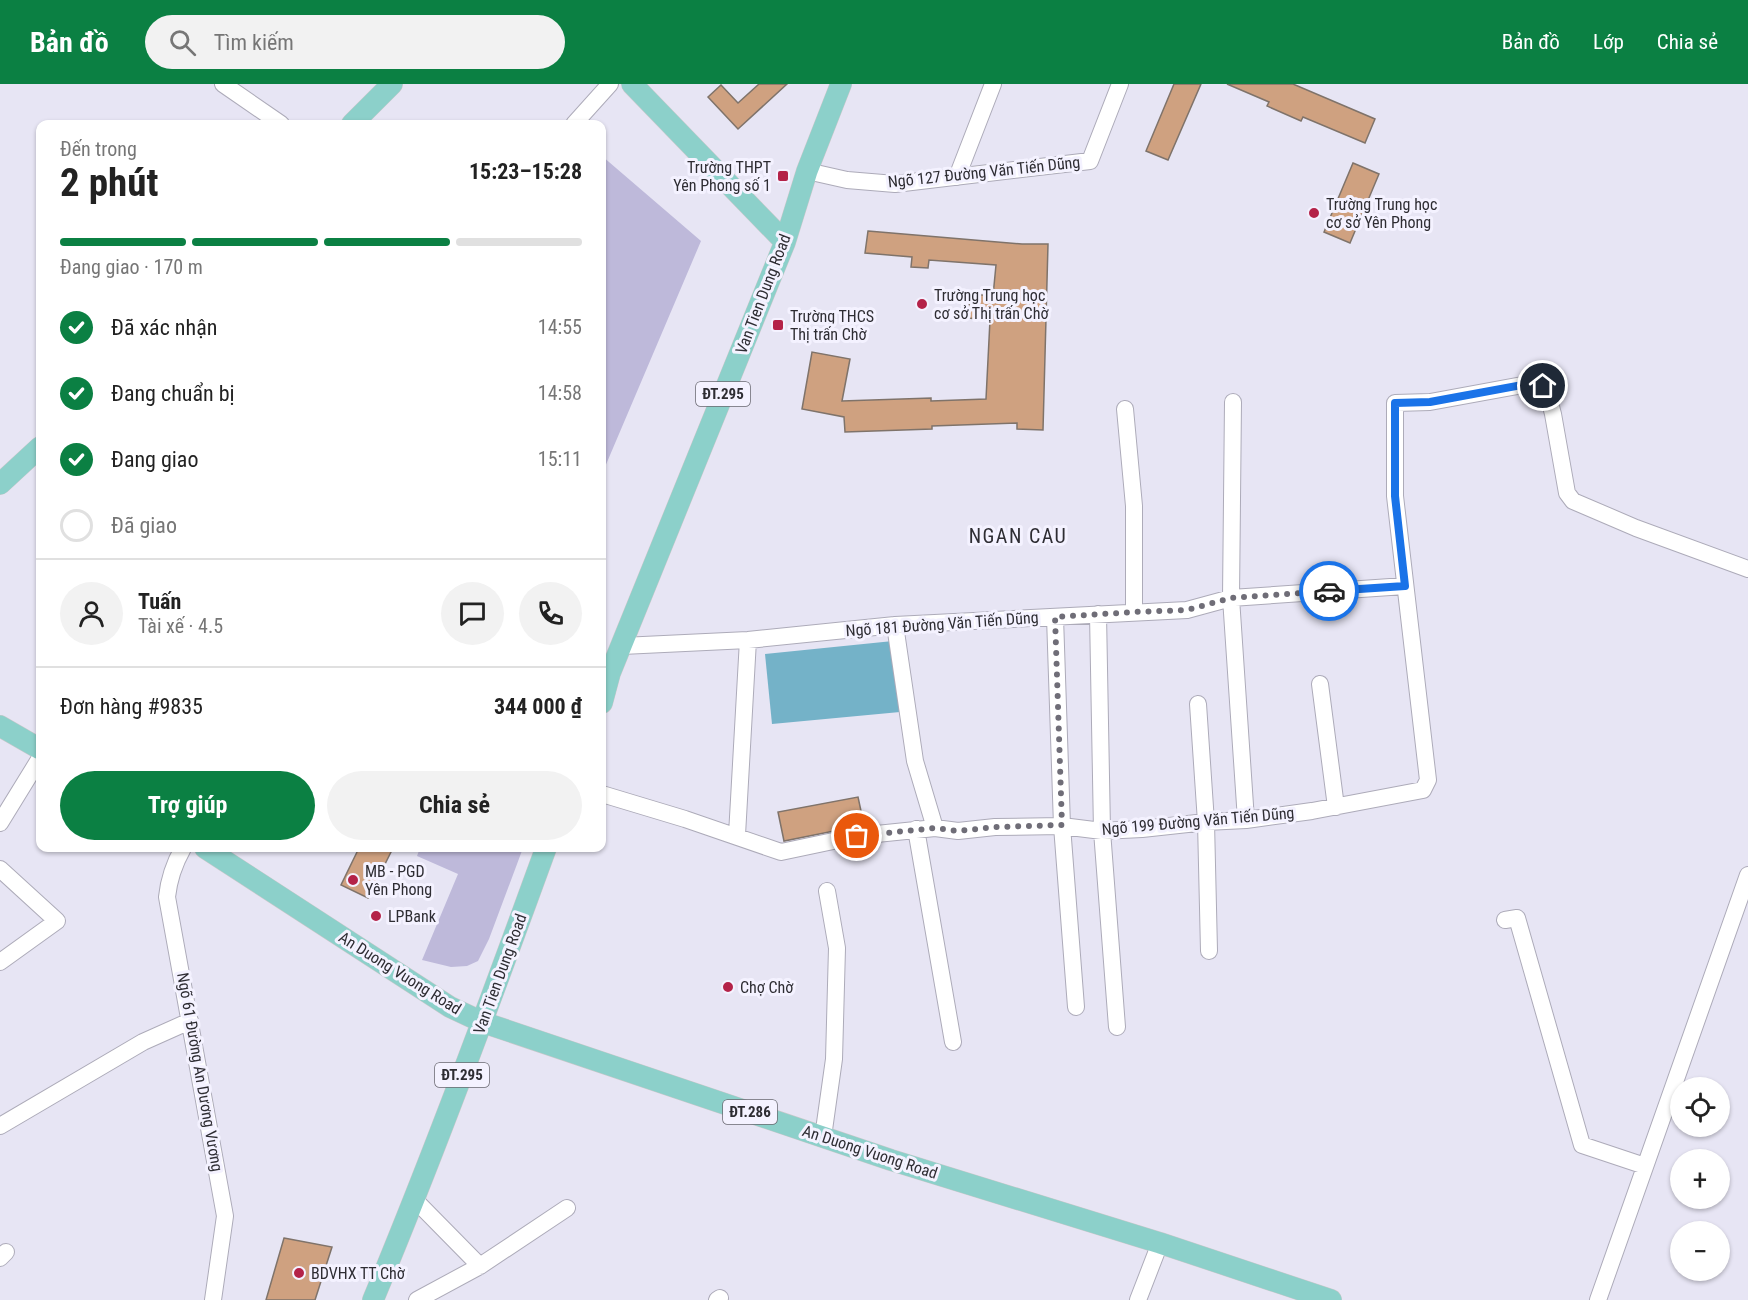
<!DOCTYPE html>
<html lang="vi">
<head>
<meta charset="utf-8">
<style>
  body { margin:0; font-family:"Roboto Condensed",sans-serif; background:#f2f2f2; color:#222; height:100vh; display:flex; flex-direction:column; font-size:22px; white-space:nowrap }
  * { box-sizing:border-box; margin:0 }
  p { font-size:20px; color:#767676 }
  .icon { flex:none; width:33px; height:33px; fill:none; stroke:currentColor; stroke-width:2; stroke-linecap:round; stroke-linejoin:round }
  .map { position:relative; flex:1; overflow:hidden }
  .panel { position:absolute; left:36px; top:36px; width:570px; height:732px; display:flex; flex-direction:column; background:#fff; border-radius:12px; box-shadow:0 2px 4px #0004 }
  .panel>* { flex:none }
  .controls { position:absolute; left:1670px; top:993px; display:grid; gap:12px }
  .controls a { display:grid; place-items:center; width:60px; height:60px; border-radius:50%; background:#fff; box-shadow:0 2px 4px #0004; font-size:30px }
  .pin { position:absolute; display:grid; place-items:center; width:51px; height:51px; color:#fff; margin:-26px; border:3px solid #fff; border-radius:50%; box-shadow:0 2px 6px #0007 }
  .courier { position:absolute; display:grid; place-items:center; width:60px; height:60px; margin:-30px; border:4px solid #1a73e8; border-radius:50%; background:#fff; color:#222; box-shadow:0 2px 8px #0007 }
  .headline em { font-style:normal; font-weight:700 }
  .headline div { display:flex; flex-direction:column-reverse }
  .headline { display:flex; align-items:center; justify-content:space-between; height:102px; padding:0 24px }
  h1 { font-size:39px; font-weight:700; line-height:45px }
  .bar { display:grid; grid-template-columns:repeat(4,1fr); gap:9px 6px; align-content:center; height:72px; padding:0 24px }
  .bar i { height:8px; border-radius:4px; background:#e0e0e0 }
  .bar .current { background:#0b8043 }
  .bar p { grid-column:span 4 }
  .line { display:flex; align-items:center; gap:15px; padding:0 24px; border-top:2px solid #e0e0e0 }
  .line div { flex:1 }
  .round { display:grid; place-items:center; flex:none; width:63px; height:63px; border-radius:32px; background:#f2f2f2 }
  ol { padding:0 24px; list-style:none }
  li { display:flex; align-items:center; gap:18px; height:66px }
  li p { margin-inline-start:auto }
  li .icon { padding:6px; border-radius:50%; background:#0b8043; color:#fff; stroke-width:4 }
  li:last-child { color:#767676 }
  li i { width:33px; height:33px; border:3px solid #e0e0e0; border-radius:50% }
  .primary-button { display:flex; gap:12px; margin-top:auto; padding:12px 24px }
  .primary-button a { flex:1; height:69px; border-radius:36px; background:#0b8043; color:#fff; font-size:24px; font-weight:700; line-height:69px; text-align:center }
  .primary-button a+a { background:#f2f2f2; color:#222 }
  header { display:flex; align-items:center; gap:36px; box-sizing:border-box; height:84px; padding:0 30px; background:#0b8043; color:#fff }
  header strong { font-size:28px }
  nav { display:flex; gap:33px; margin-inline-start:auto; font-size:21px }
  .search { width:420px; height:54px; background:#f2f2f2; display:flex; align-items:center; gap:15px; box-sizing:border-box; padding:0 21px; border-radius:33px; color:#767676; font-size:22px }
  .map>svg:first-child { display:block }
  .green { fill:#beb9da }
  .water { fill:#74b2c8 }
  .building { fill:#cfa180; stroke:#7f736a; stroke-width:1.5 }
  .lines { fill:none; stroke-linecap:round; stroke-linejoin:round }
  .minor-casing { stroke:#adabb9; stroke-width:18 }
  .major-casing { stroke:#c9c8ca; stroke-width:22 }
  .minor { stroke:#fff; stroke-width:16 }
  .major { stroke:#8cd0ca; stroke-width:21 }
  .done { stroke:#6f6d77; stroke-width:6; stroke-dasharray:0 10.8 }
  .route { stroke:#1a73e8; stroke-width:8 }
  .poi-dot { fill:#b42248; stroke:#f4f2ff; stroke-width:2 }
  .labels { text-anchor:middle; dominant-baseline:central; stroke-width:6; stroke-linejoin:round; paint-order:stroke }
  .shield { fill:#f4f2ff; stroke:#696870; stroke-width:1.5 }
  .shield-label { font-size:15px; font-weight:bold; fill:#2e2d33 }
  .poi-label { font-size:16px; fill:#2e2d33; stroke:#f4f2ff; text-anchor:start }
  .street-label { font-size:16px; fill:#2e2d33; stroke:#f4f2ff }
  .quarter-label { font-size:20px; letter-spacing:1.5px; fill:#2e2d33; stroke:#f4f2ff }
</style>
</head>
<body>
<header>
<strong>Bản đồ</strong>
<div class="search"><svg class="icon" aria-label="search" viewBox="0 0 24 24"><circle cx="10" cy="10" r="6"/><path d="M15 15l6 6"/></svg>Tìm kiếm</div>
<nav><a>Bản đồ</a><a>Lớp</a><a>Chia sẻ</a></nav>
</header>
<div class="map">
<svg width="1748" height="1216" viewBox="0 0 1748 1216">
  <rect width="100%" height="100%" fill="#e7e5f4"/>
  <path class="green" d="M 602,72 L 701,157 L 602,390 Z
    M 420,764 L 523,764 L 489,855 L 478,877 L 467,882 L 451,883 L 422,876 L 458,790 L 417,772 Z"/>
  <path class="water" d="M 893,557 L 900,628 L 772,640 L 765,570 Z"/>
  <path class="building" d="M 759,0 L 787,0 L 738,45 L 708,13 L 721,1 L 738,19 Z
    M 1174,0 L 1201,0 L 1168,76 L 1146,67 Z
    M 1227,0 L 1293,0 L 1375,35 L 1365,59 L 1303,33 L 1301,37 L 1267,22 L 1269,18 Z
    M 1353,79 L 1379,90 L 1350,159 L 1324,148 Z
    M 868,147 L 1022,160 L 1048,160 L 1043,346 L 1017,345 L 1017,339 L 932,342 L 932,345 L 845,348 L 844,333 L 802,325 L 812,268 L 850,275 L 842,317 L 931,314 L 931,317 L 986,315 L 990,236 L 968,234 L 970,210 L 993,212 L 996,181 L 929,176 L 928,184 L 911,183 L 912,173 L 865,169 Z
    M 858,713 L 864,741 L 784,757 L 778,728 Z
    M 359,764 L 393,764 L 368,814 L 341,801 Z
    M 284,1154 L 332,1163 L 315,1216 L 266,1216 Z"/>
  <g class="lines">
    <defs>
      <path id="minor" d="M 223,0 L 281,40
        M 574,40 L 610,0
        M 807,87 L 847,96 L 895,100 L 1090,77 L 1120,0
        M 957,93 L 993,0
        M 1233,318 L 1231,514 L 1246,736
        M 1125,325 L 1134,422 L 1134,528
        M 1098,530 L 1102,747 L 1117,943
        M 1055,533 L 1062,742 L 1076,923
        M 895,541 L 915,677 L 935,744
        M 622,562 L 748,556 L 895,541 L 1187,526 L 1231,514 L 1405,502
        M 1320,600 L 1336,723
        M 1198,620 L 1206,738 L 1209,867
        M 602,710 L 685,735 L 781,768 L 857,752 L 935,744 L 958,747 L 995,743 L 1062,742 L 1102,747 L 1142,745 L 1206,738 L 1246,736 L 1312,727 L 1423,706 L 1428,696 L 1395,412 L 1395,319 L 1430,318 L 1533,299 L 1540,300 L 1547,308 L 1553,330 L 1567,409 L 1573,417 L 1636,444 L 1748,485
        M 0,739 L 40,674
        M 916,745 L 953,958
        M 737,751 L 748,556
        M 183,764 C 174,780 169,794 167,813 L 225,1132 L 213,1216
        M 0,785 L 57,837 L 0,878
        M 1505,836 L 1517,834 L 1582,1061 L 1645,1082
        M 0,1042 L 143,958 L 190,937
        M 823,1053 L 834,975 L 837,864 L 827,807
        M 415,1116 L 480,1182
        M 0,1174 L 6,1168
        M 417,1216 L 480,1182 L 567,1124
        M 717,1216 L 720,1214
        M 1138,1216 L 1160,1159
        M 1598,1216 L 1748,791"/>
      <path id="major" d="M 632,0 L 785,158
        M 352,40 L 392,0
        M 0,400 L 40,363
        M 602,619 L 610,589 L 785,158 L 807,87 L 841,0
        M 0,642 L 40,665
        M 205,764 L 450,923 L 482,938 L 891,1076 L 1160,1159 L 1331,1216
        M 373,1216 C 435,1067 491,915 546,764"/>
    </defs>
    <use href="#minor" class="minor-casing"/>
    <use href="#major" class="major-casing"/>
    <use href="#minor" class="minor"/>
    <use href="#major" class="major"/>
  </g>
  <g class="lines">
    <path class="done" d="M 857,752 L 935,744 L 958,747 L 995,743 L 1062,741 L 1055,533 L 1134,528 L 1187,526 L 1231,514 L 1329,507"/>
    <path class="route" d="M 1329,507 L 1405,502 L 1395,412 L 1395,319 L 1430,318 L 1533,299 L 1538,299 L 1543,302"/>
  </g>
  <g class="poi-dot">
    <rect x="777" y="86" width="12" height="12" rx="3"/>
    <circle cx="1314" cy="129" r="6"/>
    <circle cx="922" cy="220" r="6"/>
    <rect x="772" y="235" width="12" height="12" rx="3"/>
    <circle cx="353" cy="796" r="6"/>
    <circle cx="376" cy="832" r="6"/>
    <circle cx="728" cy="903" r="6"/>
    <circle cx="299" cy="1189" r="6"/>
  </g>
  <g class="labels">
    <g class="shield">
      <rect x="696" y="298" width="54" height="24" rx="4.5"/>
      <rect x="435" y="979" width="54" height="24" rx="4.5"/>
      <rect x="723" y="1016" width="54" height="24" rx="4.5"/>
    </g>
    <g class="shield-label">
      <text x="723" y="310">ĐT.295</text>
      <text x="462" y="991">ĐT.295</text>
      <text x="750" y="1028">ĐT.286</text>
    </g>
    <g class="poi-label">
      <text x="771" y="83" text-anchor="end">Trường THPT<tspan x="771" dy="18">Yên Phong số 1</tspan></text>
      <text x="1326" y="120">Trường Trung học<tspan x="1326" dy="18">cơ sở Yên Phong</tspan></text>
      <text x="934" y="211">Trường Trung học<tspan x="934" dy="18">cơ sở Thị trấn Chờ</tspan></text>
      <text x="790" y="232">Trường THCS<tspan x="790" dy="18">Thị trấn Chờ</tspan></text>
      <text x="365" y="787">MB - PGD<tspan x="365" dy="18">Yên Phong</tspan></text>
      <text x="388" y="832">LPBank</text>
      <text x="740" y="903">Chợ Chờ</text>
      <text x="311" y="1189">BDVHX TT Chờ</text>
    </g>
    <g class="street-label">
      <text transform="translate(984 88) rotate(-6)">Ngõ 127 Đường Văn Tiến Dũng</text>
      <text transform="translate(763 210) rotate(-69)">Van Tien Dung Road</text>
      <text transform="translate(942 540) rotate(-4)">Ngõ 181 Đường Văn Tiến Dũng</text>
      <text transform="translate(1198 737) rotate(-5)">Ngõ 199 Đường Văn Tiến Dũng</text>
      <text transform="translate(400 889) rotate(32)">An Duong Vuong Road</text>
      <text transform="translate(500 890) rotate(-70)">Van Tien Dung Road</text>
      <text transform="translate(200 988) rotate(80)">Ngõ 61 Đường An Dương Vương</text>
      <text transform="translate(870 1068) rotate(18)">An Duong Vuong Road</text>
    </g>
    <g class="quarter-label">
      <text x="1018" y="452">NGAN CAU</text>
    </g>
  </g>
</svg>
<div class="controls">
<a><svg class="icon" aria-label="locate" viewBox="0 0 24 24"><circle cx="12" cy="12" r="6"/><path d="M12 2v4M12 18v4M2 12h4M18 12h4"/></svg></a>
<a>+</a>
<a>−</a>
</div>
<div class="pin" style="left:857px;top:752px;background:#ea580c"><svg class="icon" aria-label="bag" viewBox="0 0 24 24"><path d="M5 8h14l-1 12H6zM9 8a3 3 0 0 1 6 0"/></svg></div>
<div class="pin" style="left:1543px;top:302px;background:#1f2937"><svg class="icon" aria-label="home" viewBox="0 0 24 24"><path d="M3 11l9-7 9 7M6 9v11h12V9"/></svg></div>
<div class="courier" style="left:1329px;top:507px"><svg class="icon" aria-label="car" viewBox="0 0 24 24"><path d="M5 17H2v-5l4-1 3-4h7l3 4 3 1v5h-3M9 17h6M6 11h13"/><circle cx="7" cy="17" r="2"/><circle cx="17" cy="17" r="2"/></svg></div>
<section class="panel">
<div class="headline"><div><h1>2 phút</h1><p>Đến trong</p></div><em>15:23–15:28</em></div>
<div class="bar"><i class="current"></i><i class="current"></i><i class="current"></i><i></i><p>Đang giao · 170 m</p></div>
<ol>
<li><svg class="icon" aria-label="check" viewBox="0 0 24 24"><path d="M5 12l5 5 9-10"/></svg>Đã xác nhận<p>14:55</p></li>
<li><svg class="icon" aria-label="check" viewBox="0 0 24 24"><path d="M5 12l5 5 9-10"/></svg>Đang chuẩn bị<p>14:58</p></li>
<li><svg class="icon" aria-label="check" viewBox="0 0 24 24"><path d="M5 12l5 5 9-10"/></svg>Đang giao<p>15:11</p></li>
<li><i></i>Đã giao</li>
</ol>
<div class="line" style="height:108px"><a class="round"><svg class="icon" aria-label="person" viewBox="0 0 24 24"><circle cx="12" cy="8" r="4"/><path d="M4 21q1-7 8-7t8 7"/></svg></a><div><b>Tuấn</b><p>Tài xế · 4.5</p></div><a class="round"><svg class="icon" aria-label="chat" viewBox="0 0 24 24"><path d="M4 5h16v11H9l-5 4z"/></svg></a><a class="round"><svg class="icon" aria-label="phone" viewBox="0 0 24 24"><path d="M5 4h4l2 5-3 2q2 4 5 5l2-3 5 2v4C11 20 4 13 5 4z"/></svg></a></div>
<div class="line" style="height:78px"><div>Đơn hàng #9835</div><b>344 000 ₫</b></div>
<div class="primary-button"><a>Trợ giúp</a><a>Chia sẻ</a></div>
</section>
</div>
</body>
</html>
